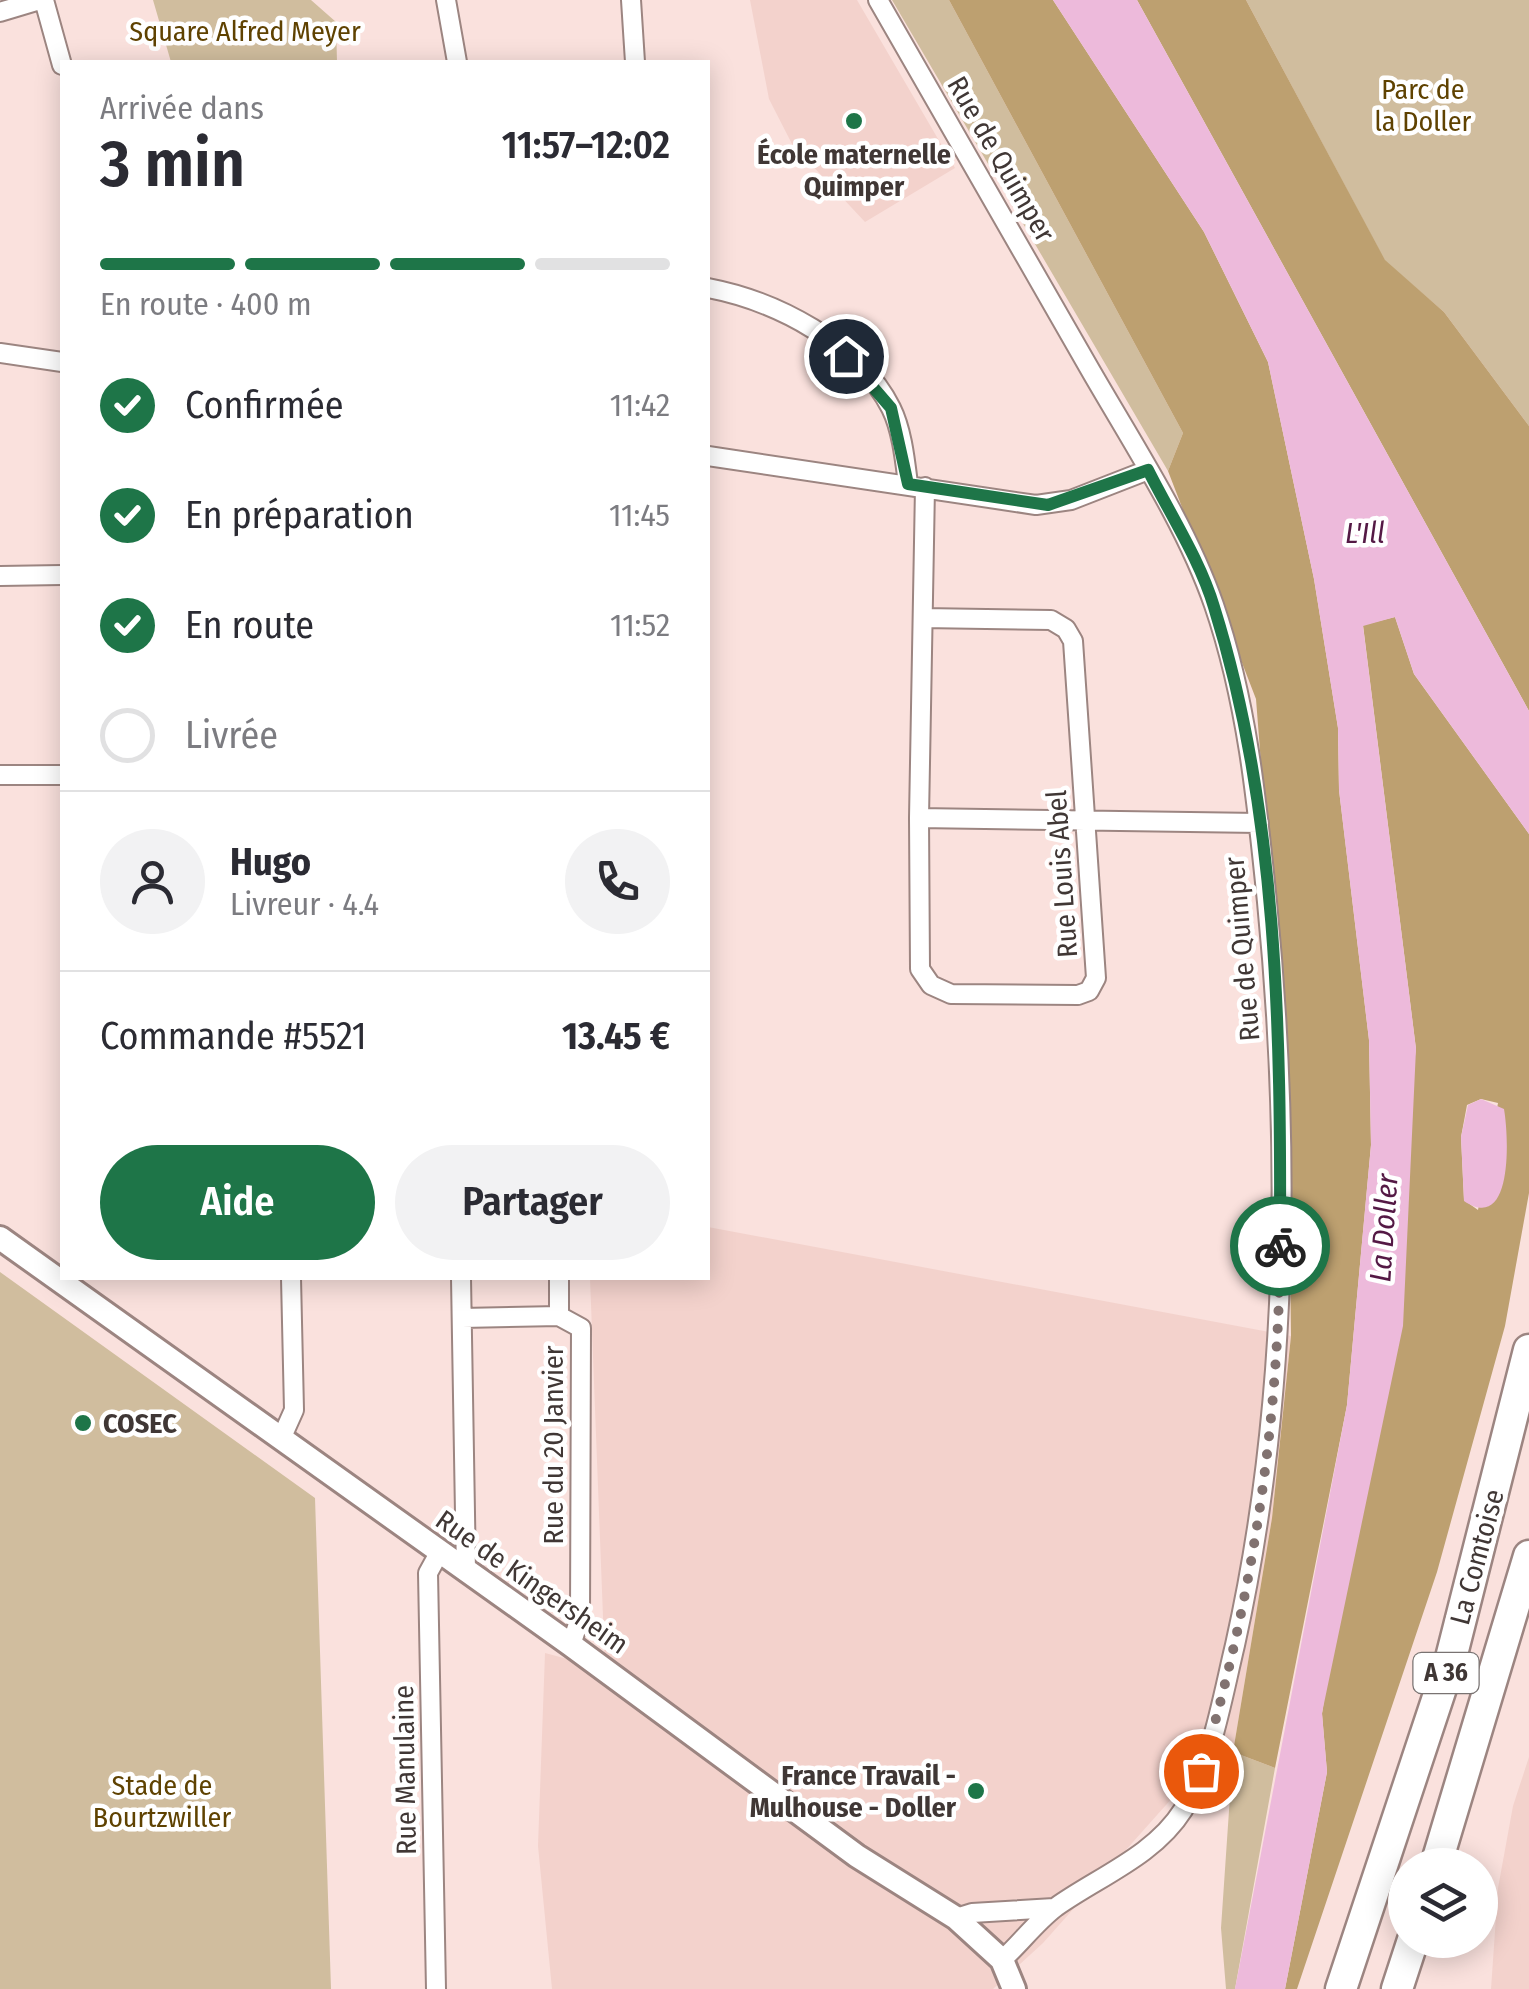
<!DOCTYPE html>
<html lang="fr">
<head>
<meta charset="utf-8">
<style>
  body { margin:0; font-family:"Fira Sans Condensed",sans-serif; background:#f2f2f3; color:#2b2b33; height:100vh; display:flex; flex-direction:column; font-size:38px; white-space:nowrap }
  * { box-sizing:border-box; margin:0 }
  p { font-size:32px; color:#7c7c81 }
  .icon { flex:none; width:55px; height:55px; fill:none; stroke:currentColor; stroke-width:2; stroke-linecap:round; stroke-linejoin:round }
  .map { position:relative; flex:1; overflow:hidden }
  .drawer { position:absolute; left:60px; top:60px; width:650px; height:1220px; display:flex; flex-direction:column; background:#fff; border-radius:0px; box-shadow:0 5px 25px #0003 }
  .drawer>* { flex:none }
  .fabs { position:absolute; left:1388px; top:1848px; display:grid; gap:20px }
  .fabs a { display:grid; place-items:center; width:110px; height:110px; border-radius:50%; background:#fff; box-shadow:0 5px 25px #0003; font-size:50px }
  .pin { position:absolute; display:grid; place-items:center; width:85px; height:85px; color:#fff; margin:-42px; border:5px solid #fff; border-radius:50%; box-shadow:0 2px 10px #0007 }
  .courier { position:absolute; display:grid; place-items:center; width:100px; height:100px; margin:-50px; border:8px solid #1e7548; border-radius:50%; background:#fff; color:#222; box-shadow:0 2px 12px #0007 }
  .head em { font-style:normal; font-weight:600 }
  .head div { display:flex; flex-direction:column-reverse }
  .head { display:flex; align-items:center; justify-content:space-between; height:170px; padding:0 40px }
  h1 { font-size:65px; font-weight:600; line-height:75px }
  .bar { display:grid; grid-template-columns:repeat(4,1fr); gap:15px 10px; align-content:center; height:120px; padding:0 40px }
  .bar i { height:12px; border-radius:8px; background:#e1e1e2 }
  .bar .active { background:#1e7548 }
  .bar p { grid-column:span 4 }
  .line { display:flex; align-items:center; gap:25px; padding:0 40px; border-top:2px solid #e1e1e2 }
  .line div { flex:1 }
  .round { display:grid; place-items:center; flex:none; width:105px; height:105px; border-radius:52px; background:#f2f2f3 }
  ol { padding:0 40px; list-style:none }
  li { display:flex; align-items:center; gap:30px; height:110px }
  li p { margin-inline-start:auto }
  li .icon { padding:10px; border-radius:50%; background:#1e7548; color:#fff; stroke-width:4 }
  li:last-child { color:#7c7c81 }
  li i { width:55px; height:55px; border:5px solid #e1e1e2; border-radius:50% }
  .cta { display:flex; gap:20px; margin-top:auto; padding:20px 40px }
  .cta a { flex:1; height:115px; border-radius:60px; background:#1e7548; color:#fff; font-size:40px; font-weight:600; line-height:115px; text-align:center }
  .cta a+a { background:#f2f2f3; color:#2b2b33 }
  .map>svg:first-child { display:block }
  .built { fill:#f3d2cc }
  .green { fill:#d0bd9e }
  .forest { fill:#bda070; fill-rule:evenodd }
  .water { fill:#edbadb }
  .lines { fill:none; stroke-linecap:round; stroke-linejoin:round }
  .minor-casing { stroke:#9c8581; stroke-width:22 }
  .secondary-casing { stroke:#9c8581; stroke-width:28 }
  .motorway-casing { stroke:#9c8581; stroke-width:35 }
  .minor { stroke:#fff; stroke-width:18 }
  .secondary { stroke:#fff; stroke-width:22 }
  .motorway { stroke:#fff; stroke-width:30 }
  .done { stroke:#817270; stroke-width:10; stroke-dasharray:0 18 }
  .route { stroke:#1e7548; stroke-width:12 }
  .poi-dot { fill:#1e7548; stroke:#fff; stroke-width:4 }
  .labels { text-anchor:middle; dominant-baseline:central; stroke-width:9; stroke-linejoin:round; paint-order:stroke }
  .shield { fill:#fff; stroke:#797372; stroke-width:2.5 }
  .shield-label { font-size:25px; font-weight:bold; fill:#403735 }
  .park-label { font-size:28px; fill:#5f4201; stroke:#fff }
  .poi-label { font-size:28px; font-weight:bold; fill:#403735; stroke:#fff }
  .street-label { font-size:28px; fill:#403735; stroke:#fff }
  .water-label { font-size:30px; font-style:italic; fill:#541945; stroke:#fff }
</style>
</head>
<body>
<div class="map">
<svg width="1529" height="1989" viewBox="0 0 1529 1989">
  <rect width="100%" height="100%" fill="#fae1dd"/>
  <path class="built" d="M 750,0 L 857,0 L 955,168 L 865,222 L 792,144 L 769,99 Z
    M 708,1227 L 1291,1336 L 1272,1518 L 1233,1752 L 1182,1787 L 1043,1943 L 993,1989 L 552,1989 L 538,1846 L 545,1653 L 605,1669 L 590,1278 L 708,1278 Z
    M 1529,1757 L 1529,1989 L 1491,1989 L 1498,1888 L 1513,1806 Z"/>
  <path class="green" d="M 153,0 L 311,0 L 336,22 L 337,62 L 171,62 Z
    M 892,0 L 949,0 L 1183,433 L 1168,471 Z
    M 1246,0 L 1529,0 L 1529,426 L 1444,312 L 1385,261 Z
    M 0,1272 L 315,1498 L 331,1989 L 0,1989 Z
    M 1233,1752 L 1275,1768 L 1235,1989 L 1226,1989 L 1221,1928 Z"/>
  <path class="forest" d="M 949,0 L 1053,0 L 1204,232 L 1268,362 L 1314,579 L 1338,728 L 1339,790 L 1369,1040 L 1371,1145 L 1347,1405 L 1275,1768 L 1233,1752 L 1272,1518 L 1291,1336 L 1288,1111 L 1256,699 L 1168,471 L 1183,433 Z
    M 1137,0 L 1246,0 L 1385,260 L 1444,312 L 1529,426 L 1529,711 Z
    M 1395,617 L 1414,674 L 1529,834 L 1529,1193 L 1505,1326 L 1437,1572 L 1297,1989 L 1285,1989 L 1327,1772 L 1322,1714 L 1416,1049 L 1363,625 ZM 1481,1099 L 1498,1103 L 1478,1210 L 1464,1200 L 1461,1137 L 1467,1105 Z"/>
  <path class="water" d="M 1053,0 L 1137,0 L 1529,711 L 1529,834 L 1414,674 L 1395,617 L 1363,626 L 1416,1049 L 1403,1326 L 1322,1713 L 1327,1772 L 1285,1989 L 1235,1989 L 1347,1405 L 1371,1145 L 1369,1040 L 1339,790 L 1338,728 L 1314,579 L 1268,362 L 1204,232 Z
    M 1481,1099 L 1504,1109 C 1509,1138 1513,1234 1464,1201 L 1461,1137 L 1468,1105 Z"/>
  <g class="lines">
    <defs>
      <path id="minor" d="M 44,0 L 62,65
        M 446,0 L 457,62
        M 631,0 L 635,62
        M 878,0 C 948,122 1018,244 1088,366 C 1131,441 1186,524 1214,605 C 1247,701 1257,802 1267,902 C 1291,1148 1289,1403 1235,1645 C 1222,1699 1212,1762 1183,1810 C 1154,1856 1098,1877 1056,1907 C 1036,1922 1020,1944 1002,1960
        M 0,12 L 40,0
        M 708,288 C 776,301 858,343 891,408 C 902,430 905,460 908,484
        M 0,353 L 62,362
        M 708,456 L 1036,505 L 1071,500 L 1148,470
        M 925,487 L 919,818 L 1259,823
        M 0,576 L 62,575
        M 0,775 L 62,775
        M 919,818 L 920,969 L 931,985 L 951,994 L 1078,995 L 1089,991 L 1096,978 L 1073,641 L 1066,629 L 1051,620 L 923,618
        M 461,1278 L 466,1572
        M 559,1278 L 559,1316 L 581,1328 L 580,1618 L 571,1645
        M 462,1318 L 559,1316
        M 281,1439 L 294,1410 L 291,1278
        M 956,1918 L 972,1913 L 1054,1908
        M 436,1989 L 428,1573 L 439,1553"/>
      <path id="secondary" d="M 0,1238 L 571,1645 L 857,1856 L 956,1918 L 1002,1960 L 1014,1989"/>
      <path id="motorway" d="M 1436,1865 L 1529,1556
        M 1341,1989 L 1451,1658 L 1529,1350
        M 1397,1989 L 1413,1940"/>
    </defs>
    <use href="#minor" class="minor-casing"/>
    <use href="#secondary" class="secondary-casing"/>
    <use href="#motorway" class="motorway-casing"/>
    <use href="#minor" class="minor"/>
    <use href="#secondary" class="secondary"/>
    <use href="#motorway" class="motorway"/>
  </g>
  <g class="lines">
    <path class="done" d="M 1201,1771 C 1252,1602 1279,1423 1280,1246"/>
    <path class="route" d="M 846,356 L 891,408 L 908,484 L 1048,505 L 1148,470 C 1170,514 1200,560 1214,607 C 1278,811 1281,1033 1280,1246"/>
  </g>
  <g class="poi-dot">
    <circle cx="854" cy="121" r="10"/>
    <circle cx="83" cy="1423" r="10"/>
    <circle cx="976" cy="1791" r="10"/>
  </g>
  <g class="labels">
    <rect class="shield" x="1413.5" y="1653" width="65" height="40" rx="8"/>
    <g class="shield-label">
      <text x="1446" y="1673">A 36</text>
    </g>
    <g class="park-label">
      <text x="245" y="31">Square Alfred Meyer</text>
      <text x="1423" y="89">Parc de<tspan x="1423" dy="32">la Doller</tspan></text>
      <text x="162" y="1785">Stade de<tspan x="162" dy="32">Bourtzwiller</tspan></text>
    </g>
    <g class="poi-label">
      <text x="854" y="154">École maternelle<tspan x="854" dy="32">Quimper</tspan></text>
      <text x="103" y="1423" text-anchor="start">COSEC</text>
      <text x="956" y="1775" text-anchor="end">France Travail -<tspan x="956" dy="32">Mulhouse - Doller</tspan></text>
    </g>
    <g class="street-label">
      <text transform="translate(1001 159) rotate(60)">Rue de Quimper</text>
      <text transform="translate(1062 874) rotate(-94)">Rue Louis Abel</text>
      <text transform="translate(1242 949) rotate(-95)">Rue de Quimper</text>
      <text transform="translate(553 1445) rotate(-90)">Rue du 20 Janvier</text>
      <text transform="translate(1477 1557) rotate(-75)">La Comtoise</text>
      <text transform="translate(532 1582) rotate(35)">Rue de Kingersheim</text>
      <text transform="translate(405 1770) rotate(-91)">Rue Manulaine</text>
    </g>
    <g class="water-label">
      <text x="1365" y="533">L'Ill</text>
      <text transform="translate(1384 1228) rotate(-86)">La Doller</text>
    </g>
  </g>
</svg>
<div class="fabs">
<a><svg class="icon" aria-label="layers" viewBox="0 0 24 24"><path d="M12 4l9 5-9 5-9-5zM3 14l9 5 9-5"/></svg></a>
</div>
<div class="pin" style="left:1201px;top:1771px;background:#ea580c"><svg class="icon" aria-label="bag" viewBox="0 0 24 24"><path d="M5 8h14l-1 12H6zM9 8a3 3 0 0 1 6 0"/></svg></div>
<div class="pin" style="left:846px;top:356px;background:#1f2937"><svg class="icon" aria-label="home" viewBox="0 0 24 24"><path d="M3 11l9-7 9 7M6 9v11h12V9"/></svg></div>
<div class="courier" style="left:1280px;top:1246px"><svg class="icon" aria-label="bike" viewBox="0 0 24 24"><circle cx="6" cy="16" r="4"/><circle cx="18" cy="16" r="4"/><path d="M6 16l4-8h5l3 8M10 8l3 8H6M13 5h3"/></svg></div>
<section class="drawer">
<div class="head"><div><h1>3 min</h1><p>Arrivée dans</p></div><em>11:57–12:02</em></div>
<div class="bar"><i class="active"></i><i class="active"></i><i class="active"></i><i></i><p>En route · 400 m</p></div>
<ol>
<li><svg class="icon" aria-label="check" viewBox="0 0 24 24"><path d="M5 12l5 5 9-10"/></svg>Confirmée<p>11:42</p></li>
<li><svg class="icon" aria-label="check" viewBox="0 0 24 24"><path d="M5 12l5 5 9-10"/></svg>En préparation<p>11:45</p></li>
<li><svg class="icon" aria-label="check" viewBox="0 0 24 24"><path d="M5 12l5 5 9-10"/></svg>En route<p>11:52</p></li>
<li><i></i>Livrée</li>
</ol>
<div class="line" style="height:180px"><a class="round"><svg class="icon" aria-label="person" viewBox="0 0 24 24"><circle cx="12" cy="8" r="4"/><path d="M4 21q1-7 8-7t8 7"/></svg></a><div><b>Hugo</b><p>Livreur · 4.4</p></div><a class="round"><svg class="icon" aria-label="phone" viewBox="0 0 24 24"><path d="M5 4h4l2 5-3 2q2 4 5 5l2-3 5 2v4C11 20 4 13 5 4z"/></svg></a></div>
<div class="line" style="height:130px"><div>Commande #5521</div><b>13.45 €</b></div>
<div class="cta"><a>Aide</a><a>Partager</a></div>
</section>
</div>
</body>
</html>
